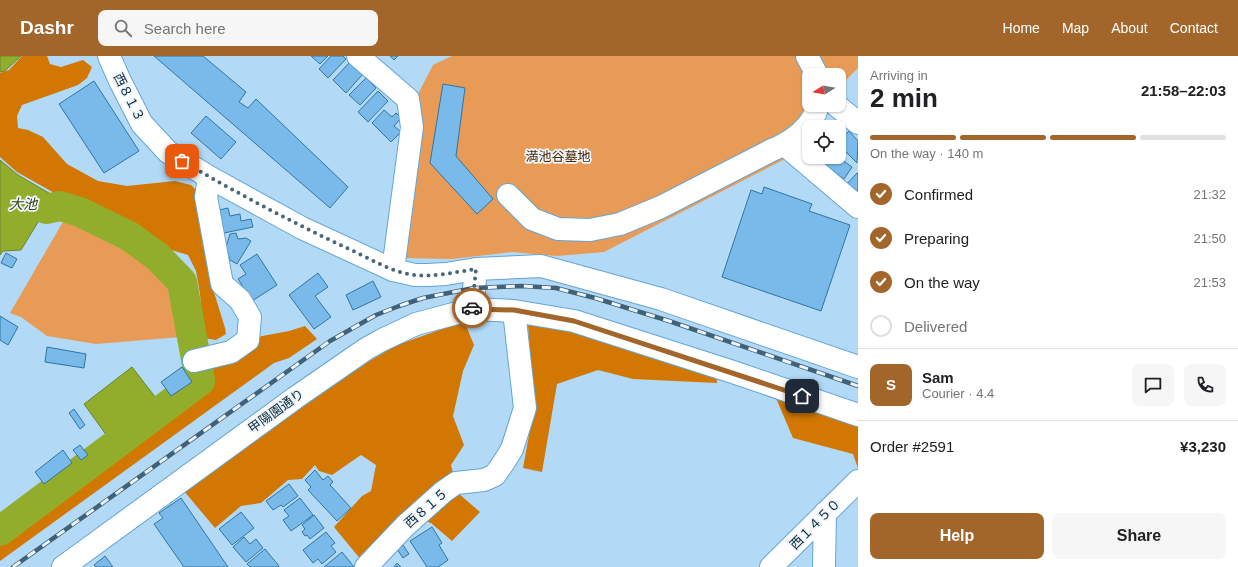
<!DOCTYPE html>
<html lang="en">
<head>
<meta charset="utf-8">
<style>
  body { margin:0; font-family:Helvetica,"Noto Sans JP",sans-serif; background:#f6f6f6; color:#202124; height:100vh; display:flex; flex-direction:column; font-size:15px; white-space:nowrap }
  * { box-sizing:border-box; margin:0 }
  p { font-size:13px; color:#757577 }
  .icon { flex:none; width:22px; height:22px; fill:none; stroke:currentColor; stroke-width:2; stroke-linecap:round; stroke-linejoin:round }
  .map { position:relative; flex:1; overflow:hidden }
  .drawer { display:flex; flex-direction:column; background:#fff; width:380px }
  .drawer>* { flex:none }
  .needle { width:26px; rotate:259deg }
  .buttons { position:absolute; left:802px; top:12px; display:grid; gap:8px }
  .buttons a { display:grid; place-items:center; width:44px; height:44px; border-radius:8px; background:#fff; box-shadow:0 1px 3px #0004; font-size:20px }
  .pin { position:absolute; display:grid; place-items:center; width:34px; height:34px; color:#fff; margin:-17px; border-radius:8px; box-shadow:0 2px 6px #0006 }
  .courier { position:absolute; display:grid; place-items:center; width:40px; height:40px; margin:-20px; border:3px solid #a2652a; border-radius:50%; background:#fff; color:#222; box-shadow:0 1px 5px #0007 }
  .overview em { font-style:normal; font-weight:800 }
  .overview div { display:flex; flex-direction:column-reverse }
  .overview { display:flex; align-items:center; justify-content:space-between; height:68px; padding:0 12px }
  h1 { font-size:26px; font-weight:800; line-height:30px }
  .bar { display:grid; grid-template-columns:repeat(4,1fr); gap:6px 4px; align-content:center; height:48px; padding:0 12px }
  .bar i { height:5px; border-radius:3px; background:#e0e0e0 }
  .bar .on { background:#a2652a }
  .bar p { grid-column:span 4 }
  .line { display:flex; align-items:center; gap:10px; padding:0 12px; border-top:1px solid #e0e0e0 }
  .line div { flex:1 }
  .round { display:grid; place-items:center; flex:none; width:42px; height:42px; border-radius:8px; background:#f6f6f6 }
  ol { padding:0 12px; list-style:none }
  li { display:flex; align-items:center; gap:12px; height:44px }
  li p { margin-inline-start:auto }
  li .icon { padding:4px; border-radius:50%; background:#a2652a; color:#fff; stroke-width:4 }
  li:last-child { color:#757577 }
  li i { width:22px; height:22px; border:2px solid #e0e0e0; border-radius:50% }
  .button { display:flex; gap:8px; margin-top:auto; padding:8px 12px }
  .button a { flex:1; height:46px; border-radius:8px; background:#a2652a; color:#fff; font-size:16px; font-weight:800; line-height:46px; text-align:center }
  .button a+a { background:#f6f6f6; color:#202124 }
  header { display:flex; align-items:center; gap:24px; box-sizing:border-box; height:56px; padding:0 20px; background:#a2652a; color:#fff }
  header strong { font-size:19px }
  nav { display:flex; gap:22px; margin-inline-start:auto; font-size:14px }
  .search { width:280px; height:36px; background:#f6f6f6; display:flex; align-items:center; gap:10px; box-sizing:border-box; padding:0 14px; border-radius:8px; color:#757577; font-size:15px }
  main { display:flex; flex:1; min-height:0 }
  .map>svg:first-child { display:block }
  .green { fill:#e89b56 }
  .forest { fill:#d27702 }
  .water { fill:#92ad2c; stroke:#6a8530 }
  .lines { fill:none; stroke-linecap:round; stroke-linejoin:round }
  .river { stroke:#92ad2c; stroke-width:30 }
  .building { fill:#79baea; stroke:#3274a0 }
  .minor-casing { stroke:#64a5d4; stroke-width:24 }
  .minor { stroke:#fff; stroke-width:22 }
  .rail-casing { stroke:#416176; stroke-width:4.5 }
  .rail { stroke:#eef5fa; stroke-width:3; stroke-dasharray:9; stroke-linecap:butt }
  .done { stroke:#47677c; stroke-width:4; stroke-dasharray:0 7.2 }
  .route { stroke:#a2652a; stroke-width:5 }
  .labels { text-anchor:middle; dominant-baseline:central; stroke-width:3.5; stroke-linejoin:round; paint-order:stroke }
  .street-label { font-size:13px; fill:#0d293b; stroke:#eef5fa }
  .park-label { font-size:13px; fill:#4c2801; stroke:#eef5fa }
  .water-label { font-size:14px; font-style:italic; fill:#374210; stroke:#eef5fa }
</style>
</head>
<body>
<header>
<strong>Dashr</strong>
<div class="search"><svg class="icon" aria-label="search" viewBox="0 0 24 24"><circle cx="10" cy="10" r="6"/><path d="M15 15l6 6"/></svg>Search here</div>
<nav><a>Home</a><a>Map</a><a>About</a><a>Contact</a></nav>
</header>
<main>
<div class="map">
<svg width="858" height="511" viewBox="0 0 858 511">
  <rect width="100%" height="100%" fill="#b2d9f6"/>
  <path class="green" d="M 452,0 L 858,0 L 858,12 L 839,31 L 839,19 L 809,19 L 809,49 L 825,49 L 783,104 L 604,196 L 557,200 L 512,196 L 452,203 L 403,202 L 417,40 L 433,9 Z
    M 64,164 L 154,209 L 166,224 L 181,281 L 96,288 L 47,280 L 21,261 L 10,257 Z"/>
  <path class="forest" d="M 22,0 L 47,0 L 50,8 L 61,11 L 83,4 L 92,11 L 87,22 L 78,29 L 22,49 L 17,60 L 18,72 L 28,74 L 43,81 L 67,108 L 98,125 L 127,130 L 175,125 L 191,129 L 195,133 L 209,220 L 225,272 L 226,278 L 216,284 L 204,282 L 200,238 L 196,215 L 188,199 L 138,184 L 17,116 L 0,101 L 0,17 L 9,14 Z
    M 462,266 L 467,272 L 474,289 L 463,315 L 453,360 L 464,389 L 451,409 L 458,437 L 480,456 L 452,485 L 431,467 L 402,458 L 362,505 L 334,471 L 362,440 L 371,435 L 376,409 L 361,399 L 332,419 L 319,415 L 315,409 L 302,423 L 288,424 L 261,447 L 241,450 L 215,472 L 184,435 L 337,324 L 397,289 Z
    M 528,269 L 551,269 L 716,315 L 717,327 L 633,323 L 598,314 L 557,328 L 542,416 L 523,412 L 534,352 Z
    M 305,270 L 317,283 L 289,302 L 274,307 L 0,505 L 0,467 L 196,325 L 192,312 L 257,281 L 289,275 Z
    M 776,342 L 858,371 L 858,412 L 853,398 L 793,382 Z"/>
  <path class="water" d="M 0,0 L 21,0 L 5,15 L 0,16 Z
    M 0,104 L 18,119 L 54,140 L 21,194 L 3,195 L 0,199 Z
    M 132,311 L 156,342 L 107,380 L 84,348 Z"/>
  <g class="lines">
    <path class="river" d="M 0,475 L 200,325 L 182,226 L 158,201 L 129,180 L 80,156 L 60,150 L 46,153"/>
  </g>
  <path class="building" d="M 154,0 L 203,0 L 246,36 L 239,46 L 248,52 L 256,43 L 348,131 L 330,152 Z
    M 311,0 L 328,0 L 320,8 Z
    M 331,0 L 343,0 L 346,3 L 328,22 L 319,13 Z
    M 390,0 L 398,0 L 394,4 Z
    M 350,6 L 363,18 L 346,37 L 333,24 Z
    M 366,22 L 376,32 L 360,49 L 349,39 Z
    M 94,25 L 139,95 L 104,117 L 59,48 Z
    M 443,28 L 465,32 L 456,100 L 493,143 L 477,158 L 430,107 Z
    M 378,35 L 388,45 L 368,66 L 358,56 Z
    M 384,54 L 392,61 L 396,57 L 401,62 L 394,70 L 401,76 L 391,86 L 372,67 Z
    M 206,60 L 236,86 L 221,103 L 191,77 Z
    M 849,75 L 858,85 L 857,107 L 839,89 L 839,85 Z
    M 829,101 L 838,101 L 852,111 L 844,123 L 824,108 Z
    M 857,117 L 858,118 L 858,139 L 846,129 Z
    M 764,131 L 812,148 L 809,155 L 850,169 L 821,255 L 722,221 L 751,134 L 762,138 Z
    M 228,152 L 230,160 L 240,158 L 241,165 L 251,163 L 253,171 L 224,177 L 219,154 Z
    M 236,177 L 238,183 L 246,182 L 251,185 L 237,208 L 230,204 L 226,191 L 230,178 Z
    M 6,197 L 17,203 L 12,212 L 1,207 Z
    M 257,198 L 277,229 L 252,245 L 238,223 L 246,218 L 240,209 Z
    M 318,217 L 328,231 L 315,240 L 331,261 L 314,273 L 289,239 Z
    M 373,225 L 381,241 L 353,254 L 346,239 Z
    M 0,260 L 18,271 L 8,289 L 0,284 Z
    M 47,291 L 86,298 L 84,312 L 45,306 Z
    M 182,311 L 192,326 L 171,340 L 161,326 Z
    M 74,353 L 85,369 L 80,373 L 69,357 Z
    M 80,389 L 88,399 L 81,404 L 73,394 Z
    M 63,394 L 72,407 L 44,428 L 35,416 Z
    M 315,414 L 323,424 L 328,420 L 333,426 L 330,429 L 351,452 L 337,465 L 308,434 L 311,431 L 305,424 Z
    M 289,428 L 298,440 L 283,451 L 281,449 L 273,454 L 266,445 Z
    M 181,442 L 228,511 L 184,511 L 154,468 L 163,462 L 159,457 Z
    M 300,442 L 313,459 L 291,475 L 283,464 L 289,460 L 284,454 Z
    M 241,456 L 254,472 L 232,489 L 219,473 Z
    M 314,459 L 324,472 L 310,483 L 307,479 L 305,480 L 302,476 L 305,473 L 302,469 Z
    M 432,471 L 442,487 L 439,489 L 448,504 L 438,511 L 427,511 L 410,485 Z
    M 326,476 L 335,487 L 331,490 L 336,496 L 322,508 L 318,503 L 313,507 L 303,494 Z
    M 244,481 L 250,488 L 256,483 L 263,492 L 246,506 L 233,491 Z
    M 403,489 L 409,498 L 403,502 L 397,493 Z
    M 265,493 L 279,510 L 277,511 L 250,511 L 247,508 Z
    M 342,496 L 354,511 L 324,511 Z
    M 105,500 L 113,511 L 96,511 L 94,509 Z
    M 397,507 L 401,511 L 394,511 Z"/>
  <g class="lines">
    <defs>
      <path id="minor" d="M 109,0 L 120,25 L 142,68 L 168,96 L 209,121 L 302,172 L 393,214 L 415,219 L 428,219 L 446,218 L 476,213 L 541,210 L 661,243 L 858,311
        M 358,0 L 408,43 L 412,71 L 393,214
        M 807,0 L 817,19
        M 836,49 L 858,67
        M 785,89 L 858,151
        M 508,139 L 532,163 L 558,173 L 590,174 L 620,168 L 661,151 L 772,94 C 792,86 813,71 818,49
        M 472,253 L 476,213
        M 194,305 L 231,296 L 248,284 L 250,261 L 240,244 L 222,228 L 206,141 L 209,121
        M 63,511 L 295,342 L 366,293 L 382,284 L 416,268 L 472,253 L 514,255 L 574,265 L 733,316 L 858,359
        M 366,511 L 405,470 L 443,436 L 456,427 L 484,424 L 495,419 L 504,406 L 512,393 L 525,352 L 514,255
        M 771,511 L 858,425
        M 824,511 L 825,457"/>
    </defs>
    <use href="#minor" class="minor-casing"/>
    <use href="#minor" class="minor"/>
    <defs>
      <path id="rail" d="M 13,511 L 330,285 L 376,259 L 399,250 L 423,242 L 474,232 L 522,230 L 556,232 L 595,242 L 669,265 L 858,330"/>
    </defs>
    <use href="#rail" class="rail-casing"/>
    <use href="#rail" class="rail"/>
  </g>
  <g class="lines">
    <path class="done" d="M 182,105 C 237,137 293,167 351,194 C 371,203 393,217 415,219 C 435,221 456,216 476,213 L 472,252"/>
    <path class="route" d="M 472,252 L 472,253 L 514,254 L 574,265 L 802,340"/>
  </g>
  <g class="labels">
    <g class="street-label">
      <text transform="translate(129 41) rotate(63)">西８１３</text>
      <text transform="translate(276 355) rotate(-36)">甲陽園通り</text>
      <text transform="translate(426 452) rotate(-41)">西８１５</text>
      <text transform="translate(815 468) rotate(-45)">西１４５０</text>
    </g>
    <g class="park-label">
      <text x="558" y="100">満池谷墓地</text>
    </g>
    <g class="water-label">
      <text x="23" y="148">大池</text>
    </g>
  </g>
</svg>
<div class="buttons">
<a><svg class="needle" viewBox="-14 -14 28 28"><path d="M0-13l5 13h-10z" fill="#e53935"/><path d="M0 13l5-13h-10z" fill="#757577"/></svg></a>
<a><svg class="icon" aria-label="locate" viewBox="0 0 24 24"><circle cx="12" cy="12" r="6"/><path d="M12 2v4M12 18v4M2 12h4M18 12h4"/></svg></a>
</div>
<div class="pin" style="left:182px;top:105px;background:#ea580c"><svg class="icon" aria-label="bag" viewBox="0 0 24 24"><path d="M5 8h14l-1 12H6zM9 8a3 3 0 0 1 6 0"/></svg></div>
<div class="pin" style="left:802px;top:340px;background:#1f2937"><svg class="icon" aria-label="home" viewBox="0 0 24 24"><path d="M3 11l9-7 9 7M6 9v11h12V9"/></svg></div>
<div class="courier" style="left:472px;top:252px"><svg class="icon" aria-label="car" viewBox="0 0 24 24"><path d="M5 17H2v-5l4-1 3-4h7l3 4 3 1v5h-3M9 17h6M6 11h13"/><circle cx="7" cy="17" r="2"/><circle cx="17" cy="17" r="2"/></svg></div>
</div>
<section class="drawer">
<div class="overview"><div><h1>2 min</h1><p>Arriving in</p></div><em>21:58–22:03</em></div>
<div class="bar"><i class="on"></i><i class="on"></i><i class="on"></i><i></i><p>On the way · 140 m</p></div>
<ol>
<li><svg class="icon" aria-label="check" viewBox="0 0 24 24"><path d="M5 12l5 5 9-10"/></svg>Confirmed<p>21:32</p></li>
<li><svg class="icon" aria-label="check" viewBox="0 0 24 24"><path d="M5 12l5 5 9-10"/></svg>Preparing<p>21:50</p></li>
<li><svg class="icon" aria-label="check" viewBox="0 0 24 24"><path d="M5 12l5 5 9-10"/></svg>On the way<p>21:53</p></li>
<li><i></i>Delivered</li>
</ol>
<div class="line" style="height:72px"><b class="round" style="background:#a2652a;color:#fff">S</b><div><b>Sam</b><p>Courier · 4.4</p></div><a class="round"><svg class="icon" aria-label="chat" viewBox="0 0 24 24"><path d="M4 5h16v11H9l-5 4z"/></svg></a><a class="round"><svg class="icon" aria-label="phone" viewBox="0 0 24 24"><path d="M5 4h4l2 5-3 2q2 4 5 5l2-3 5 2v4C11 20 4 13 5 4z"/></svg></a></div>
<div class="line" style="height:52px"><div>Order #2591</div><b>¥3,230</b></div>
<div class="button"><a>Help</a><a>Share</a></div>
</section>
</main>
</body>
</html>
